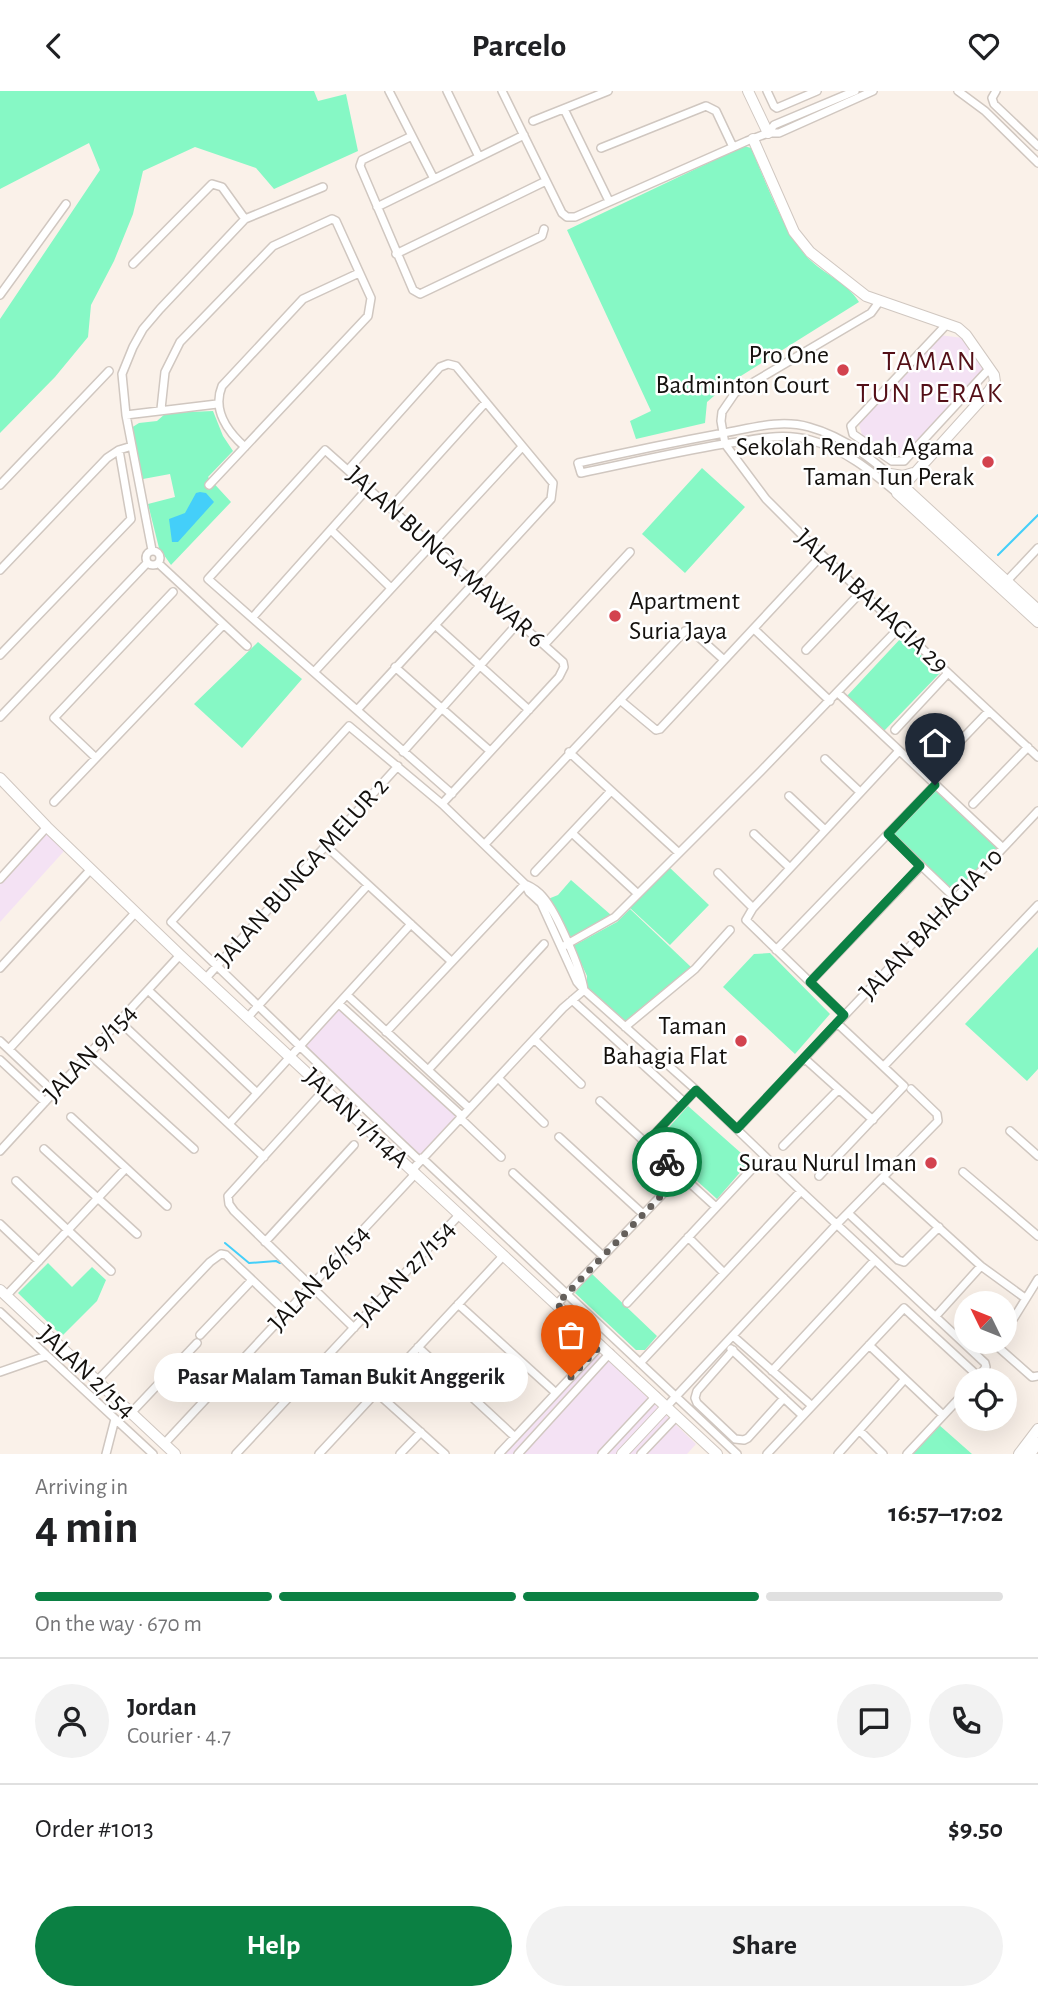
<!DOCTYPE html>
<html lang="en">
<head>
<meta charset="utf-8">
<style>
  body { margin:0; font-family:"Alegreya Sans",sans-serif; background:#f2f2f2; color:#202124; height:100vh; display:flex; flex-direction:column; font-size:26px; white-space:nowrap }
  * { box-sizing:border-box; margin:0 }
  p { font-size:23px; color:#757577 }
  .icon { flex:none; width:38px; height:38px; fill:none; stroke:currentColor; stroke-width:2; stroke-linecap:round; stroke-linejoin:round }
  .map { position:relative; height:1363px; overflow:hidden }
  .panel { display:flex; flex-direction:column; background:#fff; flex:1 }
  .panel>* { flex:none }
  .needle { width:46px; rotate:313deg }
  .buttons { position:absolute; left:954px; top:1200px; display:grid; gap:14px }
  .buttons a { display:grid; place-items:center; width:63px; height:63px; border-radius:50%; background:#fff; box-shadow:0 7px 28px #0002; font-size:35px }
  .pin { position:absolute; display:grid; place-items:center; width:60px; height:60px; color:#fff; margin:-72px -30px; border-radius:50% 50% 50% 0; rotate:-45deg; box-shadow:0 0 7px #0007 }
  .pin .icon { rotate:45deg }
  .courier { position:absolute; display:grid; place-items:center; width:70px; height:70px; margin:-35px; border:5px solid #0b8043; border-radius:50%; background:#fff; color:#222; box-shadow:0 2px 9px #0007 }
  .bubble { position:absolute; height:49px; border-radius:24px; background:#fff; box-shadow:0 7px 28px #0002; font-size:23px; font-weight:700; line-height:49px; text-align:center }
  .overview em { font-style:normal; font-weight:700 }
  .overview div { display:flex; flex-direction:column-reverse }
  .overview { display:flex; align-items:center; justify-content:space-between; height:119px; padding:0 35px }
  h1 { font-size:46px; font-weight:700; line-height:52px }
  .bar { display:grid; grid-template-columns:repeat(4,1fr); gap:10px 7px; align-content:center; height:84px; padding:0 35px }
  .bar i { height:9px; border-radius:5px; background:#e0e0e0 }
  .bar .current { background:#0b8043 }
  .bar p { grid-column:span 4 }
  .line { display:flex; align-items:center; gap:18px; padding:0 35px; border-top:2px solid #e0e0e0 }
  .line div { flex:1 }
  .round { display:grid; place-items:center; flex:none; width:74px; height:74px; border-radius:37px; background:#f2f2f2 }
  .cta { display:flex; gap:14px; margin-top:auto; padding:14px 35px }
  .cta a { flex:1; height:80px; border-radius:42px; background:#0b8043; color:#fff; font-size:28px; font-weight:700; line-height:80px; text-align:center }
  .cta a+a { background:#f2f2f2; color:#202124 }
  header { display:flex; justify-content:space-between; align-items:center; height:91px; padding:0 35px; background:#fff; font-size:32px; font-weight:700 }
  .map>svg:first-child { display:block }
  .commercial { fill:#f4e2f4 }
  .green { fill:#86f8c5 }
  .water { fill:#44cff9 }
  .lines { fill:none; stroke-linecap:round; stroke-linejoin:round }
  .stream { stroke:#44cff9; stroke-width:2 }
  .street-casing { stroke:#d0c7c0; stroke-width:10 }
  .secondary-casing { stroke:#d0c7c0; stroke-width:12 }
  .street { stroke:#fff; stroke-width:7 }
  .secondary { stroke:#fff; stroke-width:10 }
  .done { stroke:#645f5b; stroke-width:7; stroke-dasharray:0 12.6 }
  .route { stroke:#0b8043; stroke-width:9 }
  .poi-dot { fill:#d3434f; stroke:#fff; stroke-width:2.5 }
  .labels { text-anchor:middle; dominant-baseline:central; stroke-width:5; stroke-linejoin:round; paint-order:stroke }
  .poi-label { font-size:26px; fill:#14110e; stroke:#fff; text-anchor:end }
  .street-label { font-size:26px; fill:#14110e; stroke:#fff }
  .neighbourhood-label { font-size:28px; letter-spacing:2px; fill:#540f17; stroke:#fff }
</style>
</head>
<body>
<header><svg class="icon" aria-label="back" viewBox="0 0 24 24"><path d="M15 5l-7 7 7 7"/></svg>Parcelo<svg class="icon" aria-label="heart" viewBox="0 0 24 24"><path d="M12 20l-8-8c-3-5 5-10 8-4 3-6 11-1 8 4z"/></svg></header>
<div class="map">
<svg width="1038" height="1363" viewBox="0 0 1038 1363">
  <rect width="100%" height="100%" fill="#faf1e9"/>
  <path class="commercial" d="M 939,244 L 963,247 L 985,279 L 908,362 L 891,366 L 863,347 L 858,330 Z
    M 46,741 L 65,759 L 0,831 L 0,791 Z
    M 339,916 L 458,1025 L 420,1066 L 303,957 Z
    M 595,1261 L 600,1265 L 602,1263 L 696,1353 L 687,1363 L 502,1363 Z"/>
  <path class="green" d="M 0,0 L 314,0 L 318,10 L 346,3 L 358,60 L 274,98 L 256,77 L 195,56 L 143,80 L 133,123 L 114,170 L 91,214 L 88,246 L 55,286 L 0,342 L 0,228 L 100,79 L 89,52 L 0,98 Z
    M 744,55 L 751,57 C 765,89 781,133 802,160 C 817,181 846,189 859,211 L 728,293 L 707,311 L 705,332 L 636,348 L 630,330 L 651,320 L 567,139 Z
    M 213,320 L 223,345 L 233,360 L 208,386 L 231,411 L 171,474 L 159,457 L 148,413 L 175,406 L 170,383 L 143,388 L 131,337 L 139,332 L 157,330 L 166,322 Z
    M 702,377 L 745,416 L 685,482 L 642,443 Z
    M 902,546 L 940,582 L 884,640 L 847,605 Z
    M 258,551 L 302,588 L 242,657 L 194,613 Z
    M 933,697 L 998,757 L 954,803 L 890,742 Z
    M 669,776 L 709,814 L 670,854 L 630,817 Z
    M 571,789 L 611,824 L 569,848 L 548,808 L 558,804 Z
    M 630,818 L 691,876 L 624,932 L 587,899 L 587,885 L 573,855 L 617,831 Z
    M 1038,856 L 1038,978 L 1027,990 L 965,933 Z
    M 770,862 L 830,923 L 795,963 L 723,896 L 754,863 Z
    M 688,1015 L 750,1070 L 717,1108 L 655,1052 Z
    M 48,1172 L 72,1196 L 92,1176 L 106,1189 L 97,1210 L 62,1245 L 18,1202 Z
    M 591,1182 L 657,1245 L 645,1259 L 636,1259 L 575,1202 Z
    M 938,1333 L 972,1363 L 912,1363 Z"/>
  <path class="water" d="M 200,401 L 206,402 L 214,411 L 178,451 L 172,451 L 169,428 L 185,422 L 196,402 Z"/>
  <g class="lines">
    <path class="stream" d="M 998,464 L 1038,424
      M 225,1152 L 249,1172 L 276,1170 L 280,1172"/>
    <defs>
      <path id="street" d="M 389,0 L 434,88
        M 447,0 L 479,66
        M 502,0 L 562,122 L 567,126 L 575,126 L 747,50 L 768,42 L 779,42 L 873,0
        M 767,0 L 774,15 L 777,17 L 817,0
        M 958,0 L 985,20 L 1038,72
        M 996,0 L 992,7 L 994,13 L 1038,55
        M 564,18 L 609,110
        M 533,30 L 608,0
        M 768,42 L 774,34 L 855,0
        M 412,45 L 362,69 L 360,75 L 413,199 L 420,203 L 542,145 L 544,138
        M 601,57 L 706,15 L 716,20 L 733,56
        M 377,116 L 524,44
        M 396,163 L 546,90
        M 133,173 L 212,93 L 222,96 L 245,128
        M 0,204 L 66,113
        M 879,211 L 871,222 L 735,302 L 722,321 L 721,330 L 725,353 L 766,408 L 822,464 L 1038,666
        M 947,233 L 851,335 L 853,343 L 892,370 L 904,370 L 989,278
        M 161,318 L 165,281 L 180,251 L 273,155 L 332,128 L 336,130 L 371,207 L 368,225 L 209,394
        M 126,324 L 217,313
        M 245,356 C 228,341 212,319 222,295 L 303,208 L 359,182
        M 348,379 L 440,276 L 448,273 L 456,275 L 553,392 L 551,408 L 357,619
        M 0,394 L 109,280
        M 897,402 C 870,379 844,358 810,349 C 780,341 754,349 724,353 C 676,361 629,372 581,382 L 578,372 C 627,361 675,351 724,342 C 752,337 780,328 809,336 C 846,346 874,370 903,395
        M 394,413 L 486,311
        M 332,440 L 390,496
        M 152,459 L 126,324 L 122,283 L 133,256 L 143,238 L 160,218 L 245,128 L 323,96
        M146 467a7 7 0 1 1 14 0a7 7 0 1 1-14 0Z
        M 158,472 L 247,555
        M 0,479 L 107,367 L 119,359 L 132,355
        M 1004,493 L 1038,457
        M 253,526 L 368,397
        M 435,534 L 529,619
        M 754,538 L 830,610
        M 544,554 L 630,461
        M 806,559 L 862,500
        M 0,564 L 131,428 L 119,359
        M 395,576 L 490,660
        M 315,580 L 522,356
        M 838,602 L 1003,757
        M 620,609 L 656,639 L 660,638 L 822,464
        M 0,626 L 147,472
        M 895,639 L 948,582
        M 403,661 L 518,532
        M 569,661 L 679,762
        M 96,667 L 54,627 L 173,501
        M 825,668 L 860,701
        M 943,668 L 989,620
        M 789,705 L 825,739
        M 54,711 L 223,534
        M 442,713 L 559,586 L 564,576 L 563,571 L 544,554 L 325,359 L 208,488 L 452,703
        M 973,713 L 1028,656
        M 572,742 L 638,803
        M 754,743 L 790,777
        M 888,743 L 955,807
        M 485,753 L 685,540 L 691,539 L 724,569
        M 326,755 L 451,870
        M 535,781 L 611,700
        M 718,782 L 753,817
        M 0,788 L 47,736
        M 525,793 C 532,796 538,800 543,806 C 557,822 581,878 584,899
        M 562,856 L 615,826 L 761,680 L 900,536
        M 776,859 L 935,694
        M 0,877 L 91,778
        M 206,887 L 398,675
        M 810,891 L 921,775
        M 148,899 L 257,1002
        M 347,904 L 469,1017
        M 572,909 L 684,1011
        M 339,913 L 462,1025
        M 844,924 L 746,829 L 753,817 L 898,661
        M 248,926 L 368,794
        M 119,930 L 264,1066
        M 625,936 L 695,878 L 730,839
        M 386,941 L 525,793
        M 534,948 L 581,993
        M 0,950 L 54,1001
        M 9,958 L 136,821
        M 89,963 L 194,1058
        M 804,967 L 873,1029
        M 0,969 L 45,1011
        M 884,975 L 1038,814
        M 428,979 L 544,853
        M 498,987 L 544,1032
        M 325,998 L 228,1105 L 229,1113 L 234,1120 L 354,1237
        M 600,1010 L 716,1116
        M 71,1026 L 167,1115
        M 460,1027 L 501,1066
        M 229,1033 L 411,833
        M 737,1038 L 1038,720
        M 1010,1040 L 1038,1065
        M 559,1046 L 643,1123
        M 646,1052 L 696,999
        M 783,1055 L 838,999
        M 44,1058 L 137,1143
        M 0,1060 L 180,864
        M 422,1067 L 737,1363
        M 420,1070 C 336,991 254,910 171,831 L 349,635 L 442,713 L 525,793 L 529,801 L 541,812 L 577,891 L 584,899 L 696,999 L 801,1100 L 985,1272 L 986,1276 L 975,1290
        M 412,1079 L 563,917 L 584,899
        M 963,1081 L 1038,1145
        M 513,1082 L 603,1165
        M 819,1085 L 904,995 L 837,932
        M 883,1086 L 981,1175 L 1025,1207
        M 16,1090 L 111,1180
        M 848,1122 L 898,1169 L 904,1171 L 939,1136
        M 0,1133 L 39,1170
        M 688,1146 L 724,1182
        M 265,1151 L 354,1054
        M 6,1205 L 126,1077
        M 627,1212 L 751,1079
        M 458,1213 L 556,1302
        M 557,1213 L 681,1084
        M 0,1221 L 153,1363
        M 936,1225 L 981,1175
        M 1004,1243 L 1038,1188
        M 200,1244 L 252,1189
        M 733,1245 L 811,1314
        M 1000,1251 L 998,1256 L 1032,1286 L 1038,1285
        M 869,1254 L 943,1324
        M 418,1256 L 515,1346
        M 731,1258 L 802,1324
        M 733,1259 L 697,1300 L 695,1307 L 697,1312 L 735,1348 L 744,1349 L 748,1347 L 784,1307
        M 640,1272 L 801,1100
        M 772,1280 L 874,1170
        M 0,1281 L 46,1265
        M 97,1290 L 210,1171 L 221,1163 L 226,1164 L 286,1221
        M 376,1301 L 445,1363
        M 667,1315 L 837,1133 L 938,1030 L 937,1023 L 911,998
        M 131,1322 L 197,1252
        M 860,1340 L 883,1363
        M 164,1353 L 416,1082
        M 106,1363 L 115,1328
        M 236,1363 L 460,1123
        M 319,1363 L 504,1164
        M 400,1363 L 421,1341
        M 499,1363 L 601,1254
        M 518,1363 L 610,1262
        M 602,1363 L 656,1305
        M 641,1363 L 677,1325
        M 767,1363 L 904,1217 L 979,1286
        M 838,1363 L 904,1289
        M 907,1363 L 966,1300"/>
      <path id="secondary" d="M 748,0 L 768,42
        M 753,48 L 794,141 L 810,161 L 866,205 L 958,237 L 966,244 L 994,284 L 995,291 L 989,300 L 897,402 L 1038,531
        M 890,383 L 903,385 L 913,382
        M 903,395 L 1038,519
        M 0,687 L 47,736 L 180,864 L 717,1363
        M 0,1199 L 175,1363
        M 622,1363 L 667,1315
        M 1019,1363 L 1038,1338
        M 1030,1363 L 1038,1352"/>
    </defs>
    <use href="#street" class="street-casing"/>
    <use href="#secondary" class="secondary-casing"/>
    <use href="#street" class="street"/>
    <use href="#secondary" class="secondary"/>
  </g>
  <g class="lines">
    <path class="done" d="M 571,1286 L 601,1254 L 557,1213 L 681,1084 L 667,1071"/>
    <path class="route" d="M 667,1071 L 646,1052 L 696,999 L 737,1038 L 844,924 L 810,891 L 920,775 L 888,743 L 935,694"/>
  </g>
  <g class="poi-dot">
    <circle cx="843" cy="279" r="7"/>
    <circle cx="988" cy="371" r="7"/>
    <circle cx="615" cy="525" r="7"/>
    <circle cx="741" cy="950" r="7"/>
    <circle cx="931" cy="1072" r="7"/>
  </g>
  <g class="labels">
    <g class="poi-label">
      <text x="829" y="264">Pro One<tspan x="829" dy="30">Badminton Court</tspan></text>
      <text x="974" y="356">Sekolah Rendah Agama<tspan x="974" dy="30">Taman Tun Perak</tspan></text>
      <text x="629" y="510" text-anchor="start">Apartment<tspan x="629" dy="30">Suria Jaya</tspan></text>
      <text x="727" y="935">Taman<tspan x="727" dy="30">Bahagia Flat</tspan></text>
      <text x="917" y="1072">Surau Nurul Iman</text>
    </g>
    <g class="street-label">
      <text transform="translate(446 466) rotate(42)">JALAN BUNGA MAWAR 6</text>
      <text transform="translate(872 510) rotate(43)">JALAN BAHAGIA 29</text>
      <text transform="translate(302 781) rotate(-48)">JALAN BUNGA MELUR 2</text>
      <text transform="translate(931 833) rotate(-47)">JALAN BAHAGIA 10</text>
      <text transform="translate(90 962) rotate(-47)">JALAN 9/154</text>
      <text transform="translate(356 1027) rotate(43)">JALAN 1/114A</text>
      <text transform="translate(405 1182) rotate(-47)">JALAN 27/154</text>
      <text transform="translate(319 1187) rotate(-47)">JALAN 26/154</text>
      <text transform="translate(87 1281) rotate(43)">JALAN 2/154</text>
    </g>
    <g class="neighbourhood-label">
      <text x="930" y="271">TAMAN<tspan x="930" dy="32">TUN PERAK</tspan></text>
    </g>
  </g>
</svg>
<div class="buttons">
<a><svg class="needle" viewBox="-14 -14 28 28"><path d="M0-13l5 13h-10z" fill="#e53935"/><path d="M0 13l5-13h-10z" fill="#757577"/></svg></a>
<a><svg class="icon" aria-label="locate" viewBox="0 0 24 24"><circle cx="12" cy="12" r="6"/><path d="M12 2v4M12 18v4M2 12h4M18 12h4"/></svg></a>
</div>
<div class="pin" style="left:571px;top:1286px;background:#ea580c"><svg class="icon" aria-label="bag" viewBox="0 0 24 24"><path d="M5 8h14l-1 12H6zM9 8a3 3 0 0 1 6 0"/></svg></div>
<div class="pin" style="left:935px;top:694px;background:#1f2937"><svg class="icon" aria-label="home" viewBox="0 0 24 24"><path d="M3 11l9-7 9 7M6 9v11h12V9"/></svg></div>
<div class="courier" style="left:667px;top:1071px"><svg class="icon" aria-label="bike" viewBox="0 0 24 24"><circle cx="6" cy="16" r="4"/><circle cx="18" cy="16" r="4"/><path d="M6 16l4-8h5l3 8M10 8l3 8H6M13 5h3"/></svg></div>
<div class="bubble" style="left:154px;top:1262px;width:374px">Pasar Malam Taman Bukit Anggerik</div>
</div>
<section class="panel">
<div class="overview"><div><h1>4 min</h1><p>Arriving in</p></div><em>16:57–17:02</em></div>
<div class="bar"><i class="current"></i><i class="current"></i><i class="current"></i><i></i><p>On the way · 670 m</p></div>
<div class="line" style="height:126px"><a class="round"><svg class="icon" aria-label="person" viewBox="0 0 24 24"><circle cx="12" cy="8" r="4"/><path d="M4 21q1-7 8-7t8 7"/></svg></a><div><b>Jordan</b><p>Courier · 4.7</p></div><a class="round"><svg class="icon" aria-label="chat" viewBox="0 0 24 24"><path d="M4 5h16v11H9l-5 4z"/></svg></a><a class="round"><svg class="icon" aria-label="phone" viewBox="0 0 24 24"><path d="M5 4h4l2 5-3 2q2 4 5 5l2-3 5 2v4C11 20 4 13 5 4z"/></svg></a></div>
<div class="line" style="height:91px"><div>Order #1013</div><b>$9.50</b></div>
<div class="cta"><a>Help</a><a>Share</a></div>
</section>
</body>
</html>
